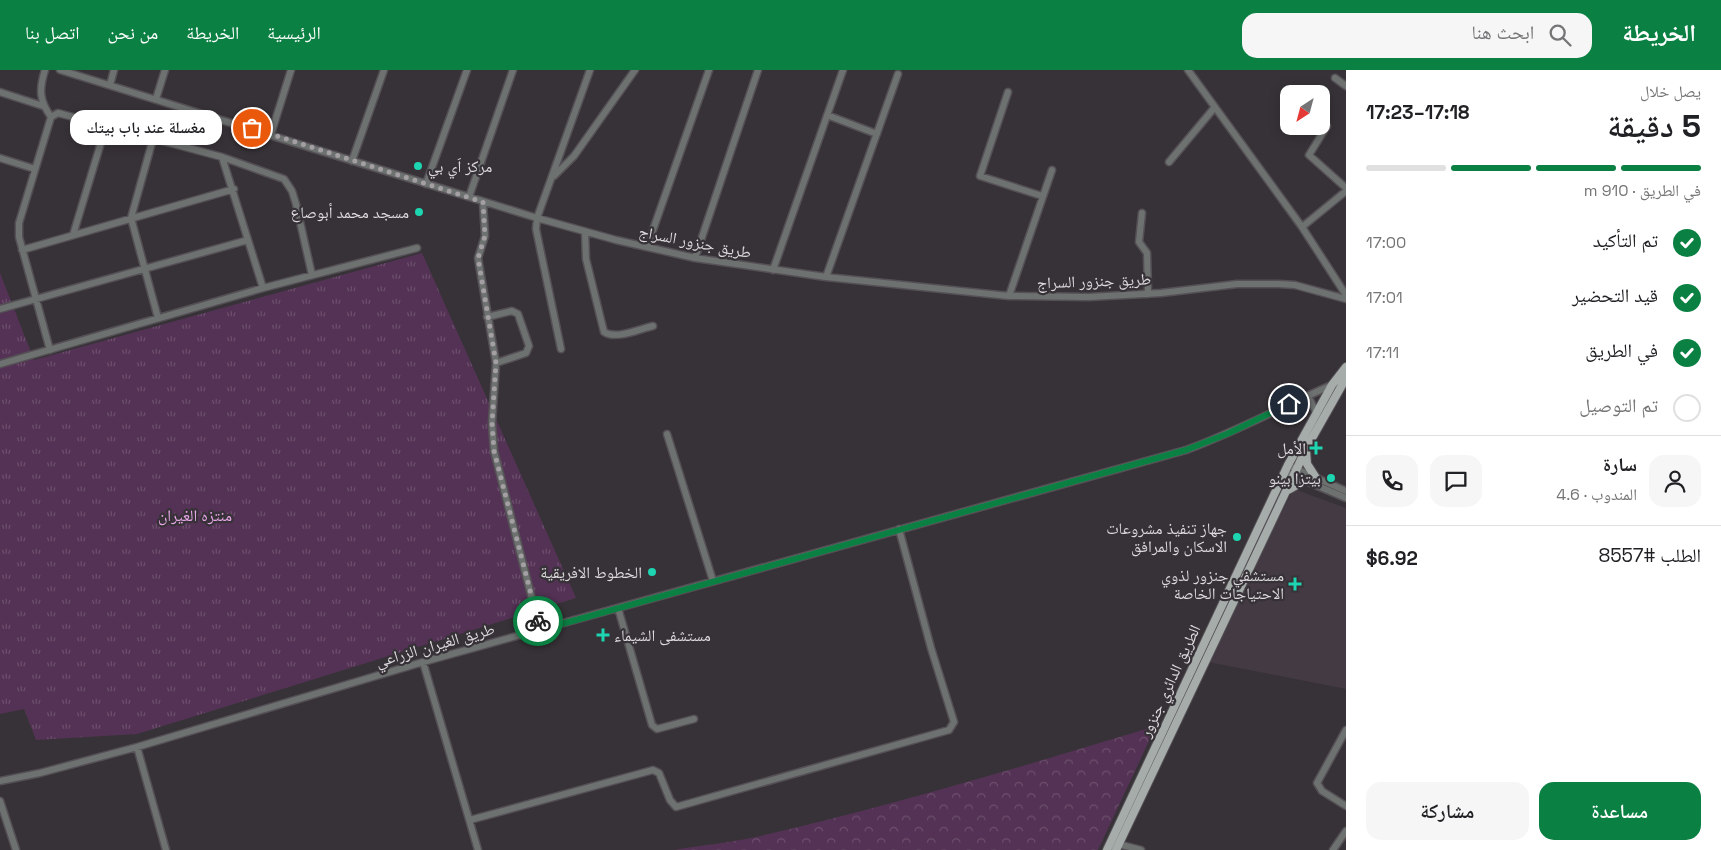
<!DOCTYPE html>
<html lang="ar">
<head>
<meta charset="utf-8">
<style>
  body { margin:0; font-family:"Space Grotesk","Noto Naskh Arabic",sans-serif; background:#f6f6f6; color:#202124; direction:rtl; height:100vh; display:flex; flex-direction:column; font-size:19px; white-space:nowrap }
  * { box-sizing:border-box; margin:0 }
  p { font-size:16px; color:#757577 }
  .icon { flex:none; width:28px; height:28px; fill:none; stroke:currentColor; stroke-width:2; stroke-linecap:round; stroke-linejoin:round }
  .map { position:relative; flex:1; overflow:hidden; direction:ltr }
  .sheet { display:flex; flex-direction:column; background:#fff; width:375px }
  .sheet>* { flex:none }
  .needle { width:32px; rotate:216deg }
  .fabs { position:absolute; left:1280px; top:15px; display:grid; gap:10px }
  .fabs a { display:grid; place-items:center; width:50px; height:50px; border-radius:10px; background:#fff; box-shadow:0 2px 12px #0003; font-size:25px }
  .pin { position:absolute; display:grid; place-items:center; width:42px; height:42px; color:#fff; margin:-21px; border:2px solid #fff; border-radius:50%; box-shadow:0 1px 5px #0007 }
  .courier { position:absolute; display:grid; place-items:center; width:50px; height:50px; margin:-25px; border:4px solid #0b8043; border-radius:50%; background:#fff; color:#222; box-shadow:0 1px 6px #0007 }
  .bubble { position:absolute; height:35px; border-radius:15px; background:#fff; box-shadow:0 2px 12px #0003; font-size:16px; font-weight:600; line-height:35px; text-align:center; direction:rtl }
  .overview em { font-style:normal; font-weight:600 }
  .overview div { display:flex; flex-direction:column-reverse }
  .overview { display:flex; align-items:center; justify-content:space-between; height:85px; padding:0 20px }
  h1 { font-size:32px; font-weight:600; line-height:38px }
  .bar { display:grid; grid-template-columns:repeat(4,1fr); gap:8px 5px; align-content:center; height:60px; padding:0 20px }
  .bar i { height:6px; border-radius:4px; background:#e0e0e0 }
  .bar .selected { background:#0b8043 }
  .bar p { grid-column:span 4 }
  .line { display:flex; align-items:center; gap:12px; padding:0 20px; border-top:1px solid #e0e0e0 }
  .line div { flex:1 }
  .round { display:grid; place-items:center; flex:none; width:52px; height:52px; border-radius:15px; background:#f6f6f6 }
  ol { padding:0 20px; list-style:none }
  li { display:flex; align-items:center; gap:15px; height:55px }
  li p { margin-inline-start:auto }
  li .icon { padding:5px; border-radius:50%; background:#0b8043; color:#fff; stroke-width:4 }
  li:last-child { color:#757577 }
  li i { width:28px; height:28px; border:2px solid #e0e0e0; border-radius:50% }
  .action { display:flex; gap:10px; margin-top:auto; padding:10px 20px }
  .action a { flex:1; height:58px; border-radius:15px; background:#0b8043; color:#fff; font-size:20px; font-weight:600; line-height:58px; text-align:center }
  .action a+a { background:#f6f6f6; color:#202124 }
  header { display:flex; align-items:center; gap:30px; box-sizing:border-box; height:70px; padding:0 25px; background:#0b8043; color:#fff }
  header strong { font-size:24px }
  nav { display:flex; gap:28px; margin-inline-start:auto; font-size:18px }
  .search { width:350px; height:45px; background:#f6f6f6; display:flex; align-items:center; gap:12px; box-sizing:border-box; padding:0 18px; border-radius:15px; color:#757577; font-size:19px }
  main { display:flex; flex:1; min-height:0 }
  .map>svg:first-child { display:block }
  .built { fill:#433a43 }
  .forest { fill:url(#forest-crowns) }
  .park { fill:url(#park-tufts) }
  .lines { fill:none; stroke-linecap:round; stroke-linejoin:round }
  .minor-casing { stroke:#555055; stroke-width:9 }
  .major-casing { stroke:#555055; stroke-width:10 }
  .minor { stroke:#6d716f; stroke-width:6 }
  .major { stroke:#a5acaa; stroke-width:8 }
  .done { stroke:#a39fa3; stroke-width:5; stroke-dasharray:0 9 }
  .route { stroke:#0b8043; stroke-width:6 }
  .poi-dot { fill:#1dd5b1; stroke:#373237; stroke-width:2 }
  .labels { text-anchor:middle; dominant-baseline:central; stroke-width:4.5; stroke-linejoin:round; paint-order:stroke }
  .poi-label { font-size:16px; fill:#dddadd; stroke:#373237; text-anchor:end }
  .street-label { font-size:16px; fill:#dddadd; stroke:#373237 }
  .park-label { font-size:16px; fill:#eaa8ea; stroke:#373237 }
</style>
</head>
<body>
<header>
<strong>الخريطة</strong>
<div class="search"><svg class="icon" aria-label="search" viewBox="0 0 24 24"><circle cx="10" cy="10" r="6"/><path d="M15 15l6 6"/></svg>ابحث هنا</div>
<nav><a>الرئيسية</a><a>الخريطة</a><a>من نحن</a><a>اتصل بنا</a></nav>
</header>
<main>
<section class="sheet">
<div class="overview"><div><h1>5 دقيقة</h1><p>يصل خلال</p></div><em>17:18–17:23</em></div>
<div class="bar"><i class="selected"></i><i class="selected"></i><i class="selected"></i><i></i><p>في الطريق · 910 m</p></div>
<ol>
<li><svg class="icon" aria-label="check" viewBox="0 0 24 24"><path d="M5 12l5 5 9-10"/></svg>تم التأكيد<p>17:00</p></li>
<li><svg class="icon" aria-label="check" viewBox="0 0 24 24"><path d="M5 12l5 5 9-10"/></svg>قيد التحضير<p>17:01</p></li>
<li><svg class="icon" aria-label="check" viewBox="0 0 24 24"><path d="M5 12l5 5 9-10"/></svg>في الطريق<p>17:11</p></li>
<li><i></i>تم التوصيل</li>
</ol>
<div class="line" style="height:90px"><a class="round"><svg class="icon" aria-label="person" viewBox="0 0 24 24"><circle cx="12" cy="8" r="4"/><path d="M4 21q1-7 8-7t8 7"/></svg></a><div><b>سارة</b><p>المندوب · 4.6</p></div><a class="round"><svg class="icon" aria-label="chat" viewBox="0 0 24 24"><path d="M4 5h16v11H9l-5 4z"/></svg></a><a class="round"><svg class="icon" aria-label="phone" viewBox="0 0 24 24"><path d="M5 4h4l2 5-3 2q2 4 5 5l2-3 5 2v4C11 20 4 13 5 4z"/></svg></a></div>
<div class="line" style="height:65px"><div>الطلب #8557</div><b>$6.92</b></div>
<div class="action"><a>مساعدة</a><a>مشاركة</a></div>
</section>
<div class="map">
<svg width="1346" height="780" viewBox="0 0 1346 780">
  <defs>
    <pattern id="forest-crowns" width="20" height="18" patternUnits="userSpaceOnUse" patternTransform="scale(1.25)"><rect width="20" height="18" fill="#543255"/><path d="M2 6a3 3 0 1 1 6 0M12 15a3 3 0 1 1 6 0" fill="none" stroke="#6c4f6d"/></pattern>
    <pattern id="park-tufts" width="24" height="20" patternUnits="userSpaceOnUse" patternTransform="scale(1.25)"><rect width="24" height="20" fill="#543255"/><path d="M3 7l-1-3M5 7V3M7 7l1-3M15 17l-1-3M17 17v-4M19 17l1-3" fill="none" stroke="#6c4f6d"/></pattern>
  </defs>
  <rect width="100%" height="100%" fill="#373237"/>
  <path class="built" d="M 1294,419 L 1346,438 L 1346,619 L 1203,591 Z"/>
  <path class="forest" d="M 1156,656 L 1098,780 L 674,780 C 701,775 729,773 756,767 C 891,736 1024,696 1156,656 Z"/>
  <path class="park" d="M 422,183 L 576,528 L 137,664 L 36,670 L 24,639 L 0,644 L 0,203 L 34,290 Z"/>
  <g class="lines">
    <defs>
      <path id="minor" d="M 45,0 C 39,19 39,30 51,47
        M 60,0 L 537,148 L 616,170 L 695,188 L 826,207 L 1009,226 L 1089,227 L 1161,223 L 1237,214 L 1279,214 L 1295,215 L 1346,229
        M 1188,0 L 1302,157 L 1346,225
        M 1335,8 L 1346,16
        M 110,15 L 114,0
        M 0,22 L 43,36
        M 1008,22 L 980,106 L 1042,126
        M 156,29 L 165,0
        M 827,45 L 877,64
        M 1327,56 L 1309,85 L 1346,118
        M 271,64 L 291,0
        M 153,69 L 131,148 L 158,248
        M 222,87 L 263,218
        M 0,88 L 35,99
        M 352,91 L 384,0
        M 1169,92 L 1215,37
        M 554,106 L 574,86 L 635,0
        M 426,114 L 467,0
        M 469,127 L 513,0
        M 483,132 L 485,166 L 478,188 L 496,293 L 492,353 L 494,381 L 540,560
        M 1142,143 L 1139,172 L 1147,183 L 1148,224
        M 1302,157 L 1346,121
        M 585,162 L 586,189 L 604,262 C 616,270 639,259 653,256
        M 73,165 L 106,56
        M 647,177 L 709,0
        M 22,180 L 234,119
        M 695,188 L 758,0
        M 773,200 L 843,0
        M 826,207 L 898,4
        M 1009,226 L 1052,100
        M 0,239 L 248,170
        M 487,247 L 512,241 L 518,244 L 529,276 L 526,283 L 496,293
        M 561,279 L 536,159 L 537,148 L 590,0
        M 50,280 L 19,167 L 19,153 L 51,47 L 58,43 L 222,87 L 284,109 L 292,121 L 296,134 L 312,205
        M 0,294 L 263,218 L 417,178
        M 1301,328 L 1310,330 L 1316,342
        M 667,364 L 713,511
        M 1292,397 L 1346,421
        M 1285,402 L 1346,428
        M 618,538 L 652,655 L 657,659 L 694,649
        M 423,592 L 478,780
        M 1346,660 L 1317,713 L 1322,721 L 1346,736
        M 137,677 L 166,780
        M 0,711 L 40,703 L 137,677 L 423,592 L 1186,380 C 1236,362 1283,336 1332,315
        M 0,731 L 16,780
        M 470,750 L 653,700 L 659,703 L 670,730 L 676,737 L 949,660 L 954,652 L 931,578 L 899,459
        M 1118,774 L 1141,780
        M 1333,780 L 1346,761"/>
      <path id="major" d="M 1306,380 L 1307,394 L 1316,408
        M 1288,420 L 1304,411
        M 1107,780 L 1288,395 L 1332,315 L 1346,297
        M 1116,780 L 1307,377 L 1346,308"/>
    </defs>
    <use href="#minor" class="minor-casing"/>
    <use href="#major" class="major-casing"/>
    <use href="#minor" class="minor"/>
    <use href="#major" class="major"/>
  </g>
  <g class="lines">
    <path class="done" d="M 252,58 L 483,132 L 485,166 L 478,188 L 496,293 L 492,353 L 494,381 L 538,551"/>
    <path class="route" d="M 538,551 L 540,560 L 1186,380 L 1229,363 L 1289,334"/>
  </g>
  <g class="poi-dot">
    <circle cx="418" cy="96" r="5"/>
    <circle cx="419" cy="142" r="5"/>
    <path d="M1313.5 370.5h5v5h5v5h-5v5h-5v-5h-5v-5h5z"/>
    <circle cx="1331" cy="408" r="5"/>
    <circle cx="1237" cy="467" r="5"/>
    <circle cx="652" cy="502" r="5"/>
    <path d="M1292.5 506.5h5v5h5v5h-5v5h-5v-5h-5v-5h5z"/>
    <path d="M600.5 557.5h5v5h5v5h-5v5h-5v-5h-5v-5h5z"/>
  </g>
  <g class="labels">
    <g class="poi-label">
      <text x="428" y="96" text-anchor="start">مركز اَي بي</text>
      <text x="409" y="142">مسجد محمد أبوصاع</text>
      <text x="1306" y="378">الأمل</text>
      <text x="1321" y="408">بيتزا بينو</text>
      <text x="1227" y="458">جهاز تنفيذ مشروعات<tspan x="1227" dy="18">الاسكان والمرافق</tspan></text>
      <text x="642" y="502">الخطوط الافريقية</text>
      <text x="1284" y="505">مستشفي جنزور لذوي<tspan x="1284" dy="18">الاحتياجات الخاصة</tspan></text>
      <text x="614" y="565" text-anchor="start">مستشفى الشيماء</text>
    </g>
    <g class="street-label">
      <text transform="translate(695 172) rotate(11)">طريق جنزور السراج</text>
      <text transform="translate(1094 211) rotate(-2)">طريق جنزور السراج</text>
      <text transform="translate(435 575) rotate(-16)">طريق الغيران الزراعي</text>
      <text transform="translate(1170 611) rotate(-65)">الطريق الدائري جنزور</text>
    </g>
    <g class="park-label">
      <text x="195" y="445">منتزه الغيران</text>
    </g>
  </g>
</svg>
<div class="fabs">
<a><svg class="needle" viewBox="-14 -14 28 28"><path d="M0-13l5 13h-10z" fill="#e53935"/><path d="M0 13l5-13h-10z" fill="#757577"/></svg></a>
</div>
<div class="pin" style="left:252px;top:58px;background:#ea580c"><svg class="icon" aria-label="bag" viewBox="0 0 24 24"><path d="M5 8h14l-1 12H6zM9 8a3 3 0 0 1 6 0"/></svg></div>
<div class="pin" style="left:1289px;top:334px;background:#1f2937"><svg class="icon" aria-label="home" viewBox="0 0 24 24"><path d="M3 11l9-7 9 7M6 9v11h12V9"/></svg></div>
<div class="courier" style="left:538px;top:551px"><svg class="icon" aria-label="bike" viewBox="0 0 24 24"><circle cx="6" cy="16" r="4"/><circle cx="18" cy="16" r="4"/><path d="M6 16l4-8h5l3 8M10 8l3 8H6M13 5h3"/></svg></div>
<div class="bubble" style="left:70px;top:40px;width:152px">مغسلة عند باب بيتك</div>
</div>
</main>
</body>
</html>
